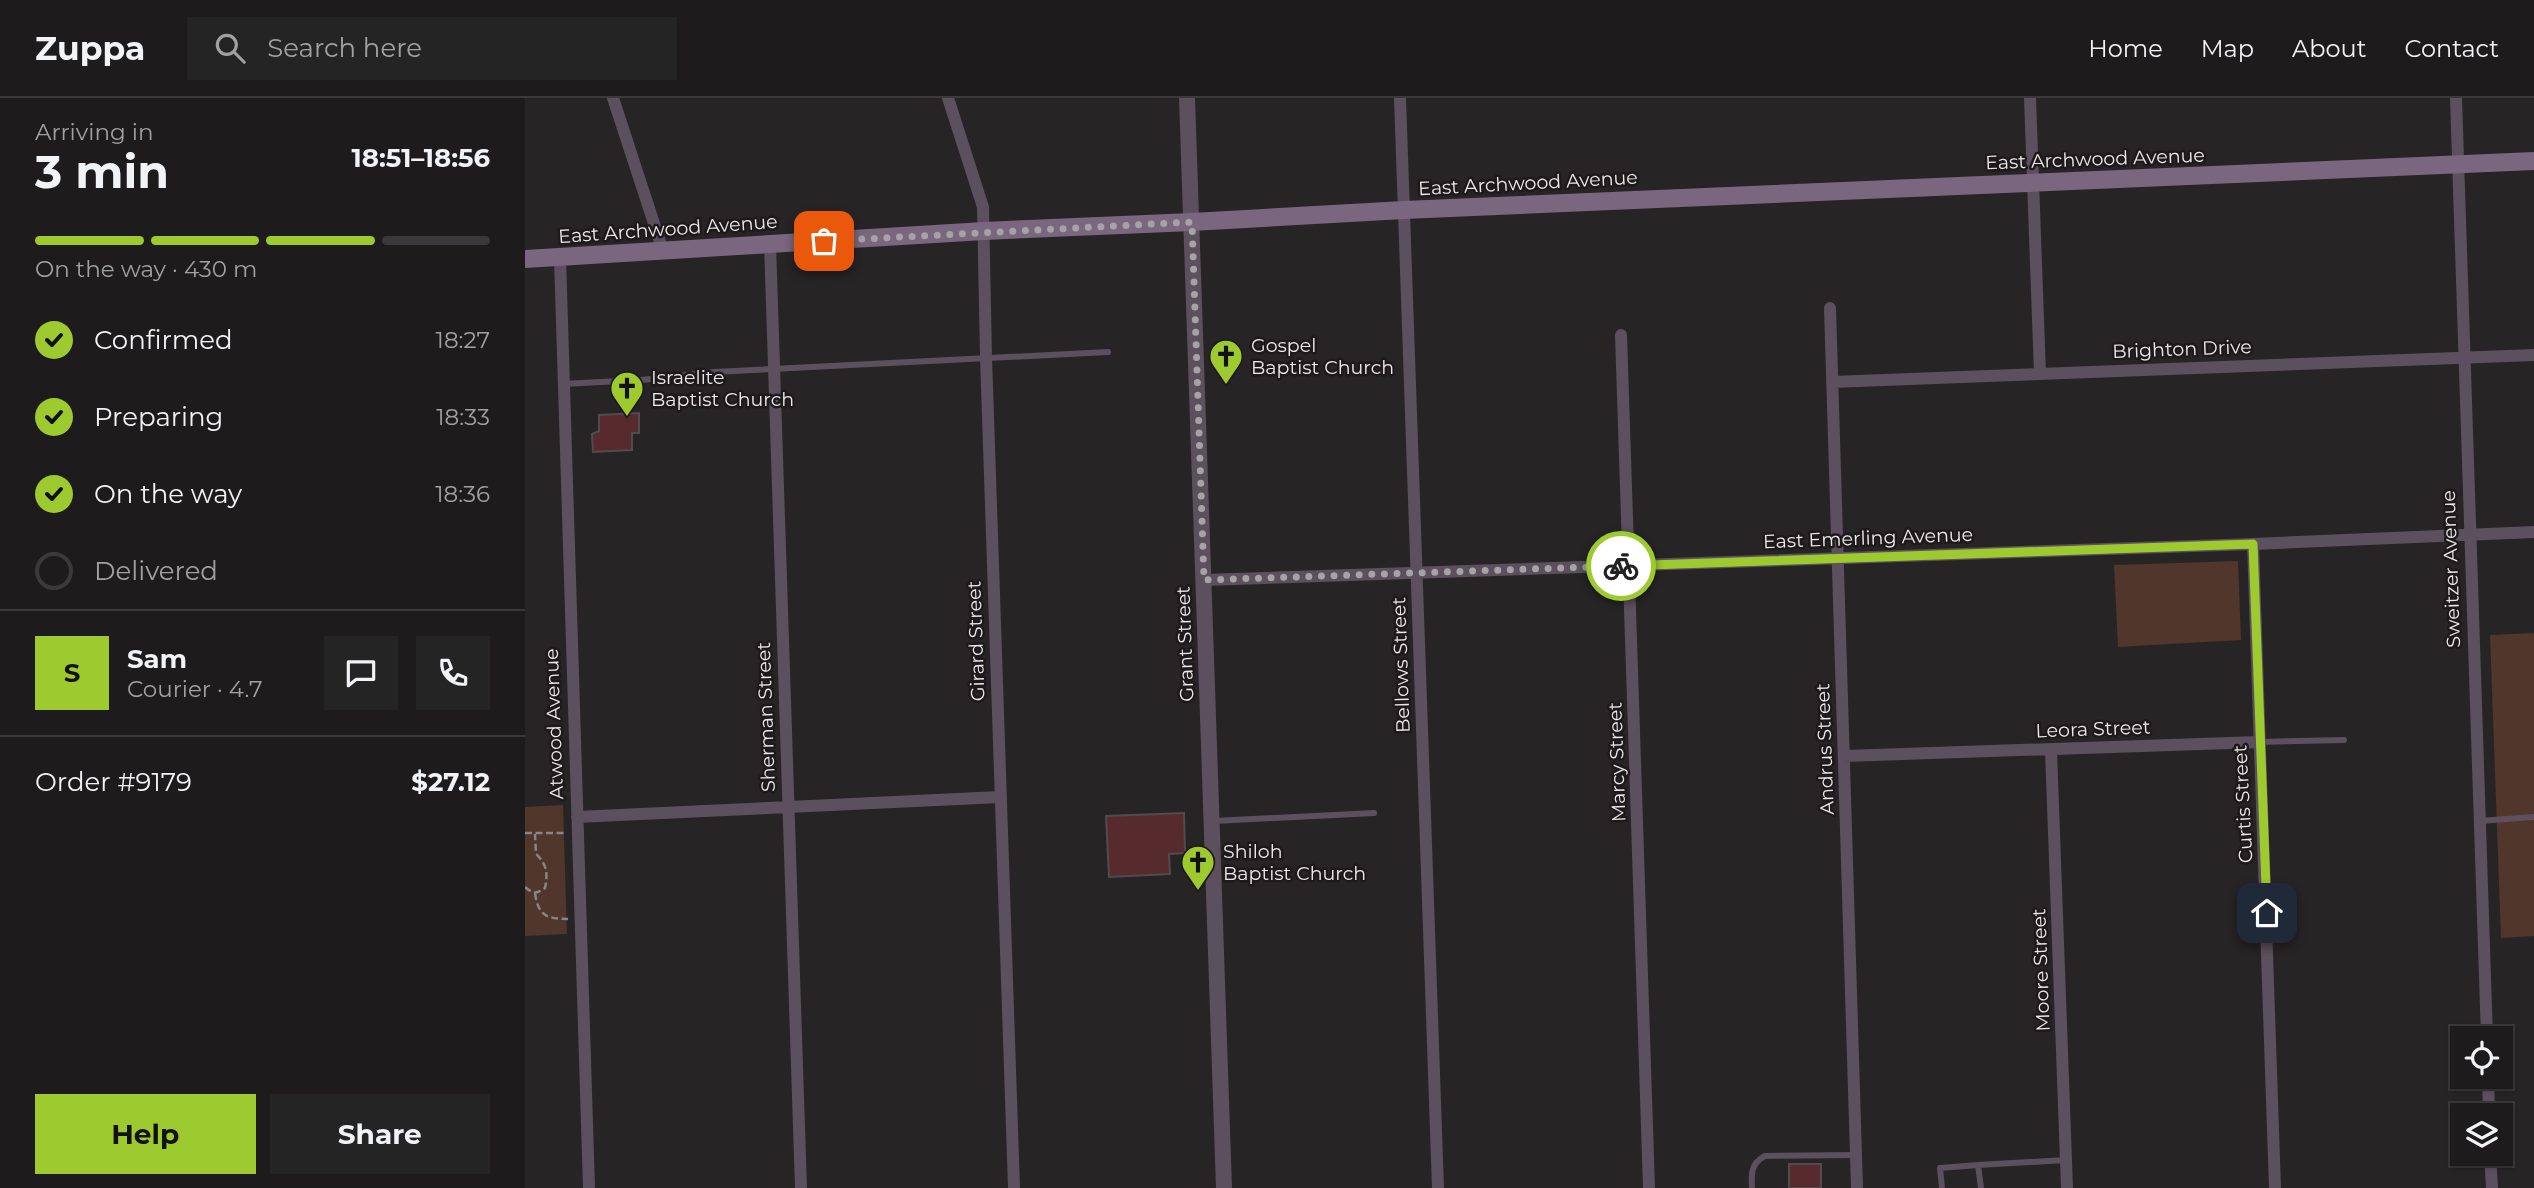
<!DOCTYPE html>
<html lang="en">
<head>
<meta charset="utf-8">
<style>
  body { margin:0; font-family:Montserrat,sans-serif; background:#252425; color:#f1f3f6; height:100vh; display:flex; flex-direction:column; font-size:26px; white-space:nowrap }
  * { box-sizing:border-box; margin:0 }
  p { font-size:23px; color:#a0a1a3 }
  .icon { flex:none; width:38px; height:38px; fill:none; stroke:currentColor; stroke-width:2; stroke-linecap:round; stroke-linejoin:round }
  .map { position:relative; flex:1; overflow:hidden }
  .panel { display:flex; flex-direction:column; background:#1d1b1c; width:525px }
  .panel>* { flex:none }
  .controls { position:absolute; left:1925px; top:928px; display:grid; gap:14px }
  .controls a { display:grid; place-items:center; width:63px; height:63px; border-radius:0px; background:#1d1b1c; box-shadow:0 2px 5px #0004,0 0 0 2px #3b393b; font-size:35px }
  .pin { position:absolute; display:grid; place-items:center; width:60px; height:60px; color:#fff; margin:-30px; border-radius:14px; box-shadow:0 4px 10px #0006 }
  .courier { position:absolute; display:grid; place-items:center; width:70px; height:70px; margin:-35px; border:5px solid #9dca2f; border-radius:50%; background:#fff; color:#222; box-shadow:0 2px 9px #0007 }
  .head em { font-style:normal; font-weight:700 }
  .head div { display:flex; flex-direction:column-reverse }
  .head { display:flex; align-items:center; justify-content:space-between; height:119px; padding:0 35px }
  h1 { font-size:46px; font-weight:700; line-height:52px }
  .bar { display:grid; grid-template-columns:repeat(4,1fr); gap:10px 7px; align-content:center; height:84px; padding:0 35px }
  .bar i { height:9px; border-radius:5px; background:#3b393b }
  .bar .on { background:#9dca2f }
  .bar p { grid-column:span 4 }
  .line { display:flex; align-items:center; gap:18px; padding:0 35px; border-top:2px solid #3b393b }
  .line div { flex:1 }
  .round { display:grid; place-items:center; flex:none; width:74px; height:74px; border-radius:0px; background:#252425 }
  ol { padding:0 35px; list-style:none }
  li { display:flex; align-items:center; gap:21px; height:77px }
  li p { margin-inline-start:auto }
  li .icon { padding:7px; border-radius:50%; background:#9dca2f; color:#111; stroke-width:4 }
  li:last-child { color:#a0a1a3 }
  li i { width:38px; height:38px; border:4px solid #3b393b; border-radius:50% }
  .action { display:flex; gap:14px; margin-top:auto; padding:14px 35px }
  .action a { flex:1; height:80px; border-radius:0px; background:#9dca2f; color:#111; font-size:28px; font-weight:700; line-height:80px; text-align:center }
  .action a+a { background:#252425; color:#f1f3f6 }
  header { display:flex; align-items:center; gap:42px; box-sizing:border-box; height:98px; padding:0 35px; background:#1d1b1c; border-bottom:2px solid #3b393b }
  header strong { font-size:33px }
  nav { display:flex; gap:38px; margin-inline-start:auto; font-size:24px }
  .search { width:490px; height:63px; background:#252425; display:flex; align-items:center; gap:18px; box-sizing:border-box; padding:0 24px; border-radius:0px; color:#a0a1a3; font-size:26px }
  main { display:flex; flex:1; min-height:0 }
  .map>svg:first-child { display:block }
  .green { fill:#50362b }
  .building { fill:#572a2e; stroke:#504c4c; stroke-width:2 }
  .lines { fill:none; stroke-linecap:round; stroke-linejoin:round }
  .path { stroke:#888586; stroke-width:2.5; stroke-dasharray:7 3.5; stroke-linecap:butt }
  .service { stroke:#5c4f5e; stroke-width:6 }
  .minor { stroke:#5c4f5e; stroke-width:12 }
  .tertiary { stroke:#5c4f5e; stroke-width:16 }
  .secondary { stroke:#7a667e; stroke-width:18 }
  .done { stroke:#a6a3a5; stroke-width:7; stroke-dasharray:0 12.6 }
  .route { stroke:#9dca2f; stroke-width:9 }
  .labels { text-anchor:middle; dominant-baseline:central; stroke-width:5; stroke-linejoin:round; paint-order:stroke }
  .street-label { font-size:19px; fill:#ebe8ea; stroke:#1e1a1c }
  .poi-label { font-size:19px; fill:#ebe8ea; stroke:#1e1a1c; text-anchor:start }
</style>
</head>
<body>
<header>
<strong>Zuppa</strong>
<div class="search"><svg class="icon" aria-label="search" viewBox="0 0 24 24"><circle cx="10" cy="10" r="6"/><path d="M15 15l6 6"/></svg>Search here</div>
<nav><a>Home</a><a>Map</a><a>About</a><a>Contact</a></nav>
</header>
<main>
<section class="panel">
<div class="head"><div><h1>3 min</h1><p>Arriving in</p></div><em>18:51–18:56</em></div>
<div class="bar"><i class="on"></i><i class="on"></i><i class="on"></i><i></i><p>On the way · 430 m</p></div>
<ol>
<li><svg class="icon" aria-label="check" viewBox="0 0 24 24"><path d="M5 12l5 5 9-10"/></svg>Confirmed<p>18:27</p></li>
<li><svg class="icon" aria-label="check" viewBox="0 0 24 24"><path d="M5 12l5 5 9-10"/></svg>Preparing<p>18:33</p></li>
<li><svg class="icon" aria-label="check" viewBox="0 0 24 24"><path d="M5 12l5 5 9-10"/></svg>On the way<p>18:36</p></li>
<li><i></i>Delivered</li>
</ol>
<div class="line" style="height:126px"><b class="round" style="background:#9dca2f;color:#111">S</b><div><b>Sam</b><p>Courier · 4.7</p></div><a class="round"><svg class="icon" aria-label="chat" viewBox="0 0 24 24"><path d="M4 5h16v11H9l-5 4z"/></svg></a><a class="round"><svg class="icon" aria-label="phone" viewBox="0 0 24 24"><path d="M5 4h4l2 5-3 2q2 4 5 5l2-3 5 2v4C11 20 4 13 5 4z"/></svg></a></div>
<div class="line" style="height:91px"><div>Order #9179</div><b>$27.12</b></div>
<div class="action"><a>Help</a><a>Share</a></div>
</section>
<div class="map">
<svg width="2009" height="1090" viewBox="0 0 2009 1090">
  <rect width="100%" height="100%" fill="#272425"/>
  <path class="green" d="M 1713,463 L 1716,542 L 1593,549 L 1589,467 Z
    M 2009,535 L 2009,838 L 1976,840 L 1965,537 Z
    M 38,707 L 42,836 L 0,838 L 0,709 Z"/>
  <path class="building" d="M 114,315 L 114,335 L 107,335 L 107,352 L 68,354 L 67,336 L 74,333 L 74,317 Z
    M 659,715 L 660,755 L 644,756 L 645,776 L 584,779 L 581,718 Z
    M 1264,1066 L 1296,1066 L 1296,1090 L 1264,1090 Z"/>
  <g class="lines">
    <path class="path" d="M 0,735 L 39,735
      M 0,789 C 8,796 12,796 20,790 C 23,776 22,766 11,756 L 10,736
      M 10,795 C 13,817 21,821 43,821"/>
    <path class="service" d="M 37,286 L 116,282 L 189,274 L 583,254
      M 1734,644 L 1819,642
      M 689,723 L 849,715
      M 1954,723 L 2009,719
      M 1227,1090 C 1226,1076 1226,1065 1240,1058 L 1331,1057
      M 1417,1090 L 1415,1070 L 1453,1067
      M 1456,1090 L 1453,1067 L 1541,1062"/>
    <path class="minor" d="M 88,0 L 138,153
      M 423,0 L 458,109 L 461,259 L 489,1090
      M 875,0 L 913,1090
      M 1505,0 L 1515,276
      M 1931,0 L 1962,940
      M 245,146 L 276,1090
      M 35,160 L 64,1090
      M 1305,210 L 1332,1090
      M 1096,237 L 1124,1090
      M 1307,284 L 2009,257
      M 1728,446 L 1750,1090
      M 679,482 L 1728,446 L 2009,434
      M 1526,653 L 1542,1090
      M 1319,658 L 1734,644
      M 52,719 L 475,699
      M 1963,978 L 1964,1017
      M 1965,1055 L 1967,1090"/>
    <path class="tertiary" d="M 662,0 L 699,1090"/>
    <path class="secondary" d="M 0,161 L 459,133 L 667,124 L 879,112 L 2009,63"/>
  </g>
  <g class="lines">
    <path class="done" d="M 299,143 L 667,124 L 679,482 L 1096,468"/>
    <path class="route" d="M 1096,468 L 1728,446 L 1742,815"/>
  </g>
  <defs>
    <symbol id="church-pin" viewBox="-11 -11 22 30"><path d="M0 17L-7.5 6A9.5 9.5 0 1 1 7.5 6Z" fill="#9dca2f" stroke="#1e1a1c"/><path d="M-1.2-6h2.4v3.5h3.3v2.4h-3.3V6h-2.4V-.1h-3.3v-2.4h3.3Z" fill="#111"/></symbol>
  </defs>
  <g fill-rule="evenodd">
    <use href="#church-pin" x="682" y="239" width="38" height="52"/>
    <use href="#church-pin" x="83" y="271" width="38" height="52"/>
    <use href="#church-pin" x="654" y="745" width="38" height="52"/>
  </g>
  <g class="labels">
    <g class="street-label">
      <text transform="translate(1570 61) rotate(-2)">East Archwood Avenue</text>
      <text transform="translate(1003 85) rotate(-3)">East Archwood Avenue</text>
      <text transform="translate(143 131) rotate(-4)">East Archwood Avenue</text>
      <text transform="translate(1657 251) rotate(-2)">Brighton Drive</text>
      <text transform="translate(1343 440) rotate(-2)">East Emerling Avenue</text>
      <text transform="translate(1926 471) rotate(-92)">Sweitzer Avenue</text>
      <text transform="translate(451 543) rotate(-92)">Girard Street</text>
      <text transform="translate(660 546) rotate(-92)">Grant Street</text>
      <text transform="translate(876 567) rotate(-92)">Bellows Street</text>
      <text transform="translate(241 619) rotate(-92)">Sherman Street</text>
      <text transform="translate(29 626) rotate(-92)">Atwood Avenue</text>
      <text transform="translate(1568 631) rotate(-2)">Leora Street</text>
      <text transform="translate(1300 651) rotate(-92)">Andrus Street</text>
      <text transform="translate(1092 664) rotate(-92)">Marcy Street</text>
      <text transform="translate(1718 706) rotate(-93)">Curtis Street</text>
      <text transform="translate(1516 872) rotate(-92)">Moore Street</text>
    </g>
    <g class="poi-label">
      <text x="726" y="247">Gospel<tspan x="726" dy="22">Baptist Church</tspan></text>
      <text x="126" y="279">Israelite<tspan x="126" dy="22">Baptist Church</tspan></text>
      <text x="698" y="753">Shiloh<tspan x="698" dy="22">Baptist Church</tspan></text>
    </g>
  </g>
</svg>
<div class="controls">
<a><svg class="icon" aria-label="locate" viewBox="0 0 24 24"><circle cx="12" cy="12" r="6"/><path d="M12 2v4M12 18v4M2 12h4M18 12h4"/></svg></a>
<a><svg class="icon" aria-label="layers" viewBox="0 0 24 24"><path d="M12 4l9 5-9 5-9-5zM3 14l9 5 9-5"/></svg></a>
</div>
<div class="pin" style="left:299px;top:143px;background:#ea580c"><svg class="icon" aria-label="bag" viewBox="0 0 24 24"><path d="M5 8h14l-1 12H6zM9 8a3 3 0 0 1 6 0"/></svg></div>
<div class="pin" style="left:1742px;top:815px;background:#1f2937"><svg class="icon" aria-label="home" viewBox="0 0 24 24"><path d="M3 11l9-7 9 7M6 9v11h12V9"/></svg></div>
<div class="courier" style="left:1096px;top:468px"><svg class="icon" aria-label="bike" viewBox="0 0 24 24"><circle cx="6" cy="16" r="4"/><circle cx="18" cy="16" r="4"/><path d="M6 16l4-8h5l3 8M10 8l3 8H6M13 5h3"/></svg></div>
</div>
</main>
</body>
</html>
